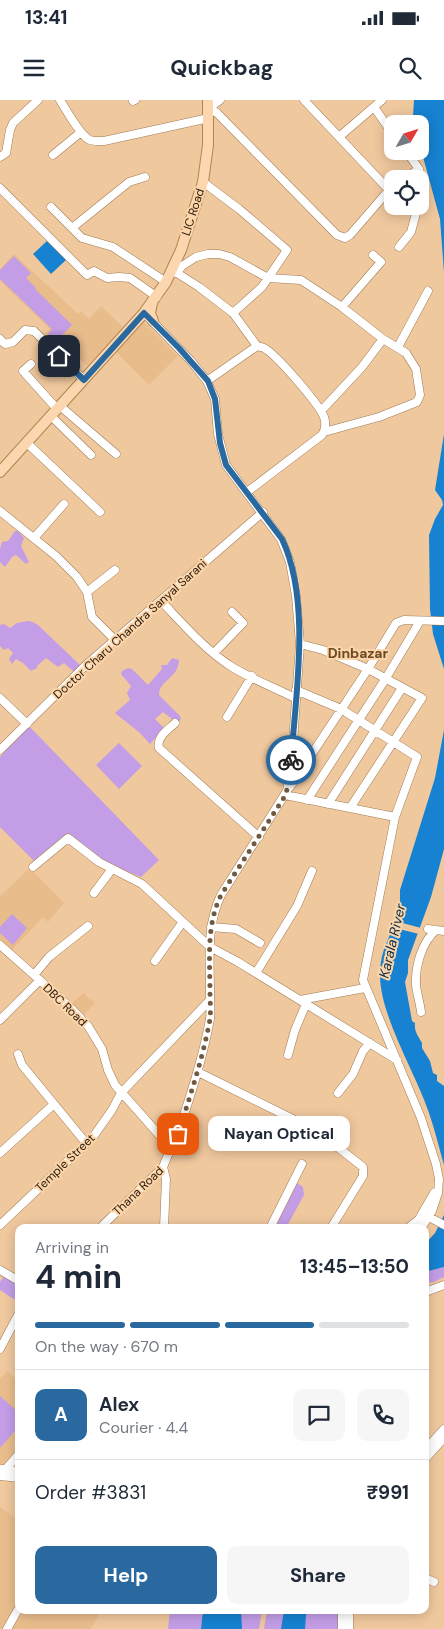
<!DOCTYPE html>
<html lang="en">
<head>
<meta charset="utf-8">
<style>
  body { margin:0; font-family:"DM Sans",sans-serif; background:#f6f6f7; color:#1f2937; height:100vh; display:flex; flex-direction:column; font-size:19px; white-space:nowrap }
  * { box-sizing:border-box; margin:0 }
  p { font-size:16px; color:#747a83 }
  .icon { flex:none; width:28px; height:28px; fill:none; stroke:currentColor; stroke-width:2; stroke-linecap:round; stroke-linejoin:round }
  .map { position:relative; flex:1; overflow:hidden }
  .sheet { position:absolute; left:15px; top:1124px; width:414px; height:390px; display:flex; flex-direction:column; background:#fff; border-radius:10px; box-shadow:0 2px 12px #0003 }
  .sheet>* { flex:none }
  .needle { width:32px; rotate:51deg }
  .fabs { position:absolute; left:384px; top:15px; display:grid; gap:10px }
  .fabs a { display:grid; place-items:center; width:45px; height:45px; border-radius:10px; background:#fff; box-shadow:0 2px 12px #0003; font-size:25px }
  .pin { position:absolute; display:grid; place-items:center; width:42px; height:42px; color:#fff; margin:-21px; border-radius:10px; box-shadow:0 2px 8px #0006 }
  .courier { position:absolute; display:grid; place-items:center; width:50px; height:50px; margin:-25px; border:4px solid #2a69a0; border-radius:50%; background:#fff; color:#222; box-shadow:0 1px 6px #0007 }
  .bubble { position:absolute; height:35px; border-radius:10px; background:#fff; box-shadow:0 2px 12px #0003; font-size:16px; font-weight:700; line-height:35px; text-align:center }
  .head em { font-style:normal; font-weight:700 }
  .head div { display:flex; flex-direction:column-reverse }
  .head { display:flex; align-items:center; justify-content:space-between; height:85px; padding:0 20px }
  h1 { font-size:32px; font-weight:700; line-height:38px }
  .bar { display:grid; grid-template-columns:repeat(4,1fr); gap:8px 5px; align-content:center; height:60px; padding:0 20px }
  .bar i { height:6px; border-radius:4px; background:#e0e1e3 }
  .bar .current { background:#2a69a0 }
  .bar p { grid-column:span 4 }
  .line { display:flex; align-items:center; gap:12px; padding:0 20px; border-top:1px solid #e0e1e3 }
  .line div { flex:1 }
  .round { display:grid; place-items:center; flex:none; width:52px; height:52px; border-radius:10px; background:#f6f6f7 }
  .cta { display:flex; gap:10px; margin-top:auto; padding:10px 20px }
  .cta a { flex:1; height:58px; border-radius:10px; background:#2a69a0; color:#fff; font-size:20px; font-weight:700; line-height:58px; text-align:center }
  .cta a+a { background:#f6f6f7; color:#1f2937 }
  .status { display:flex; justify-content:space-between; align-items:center; height:35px; padding:0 25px; background:#fff; direction:ltr }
  .status svg { height:14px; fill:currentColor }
  header { display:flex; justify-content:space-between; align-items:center; height:65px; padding:0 20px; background:#fff; font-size:22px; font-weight:700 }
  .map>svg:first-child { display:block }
  .built { fill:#e9bc8c }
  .green { fill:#c39de6 }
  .water { fill:#1682d1 }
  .pier { fill:#f0c89e }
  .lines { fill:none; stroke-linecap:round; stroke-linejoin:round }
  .minor-casing { stroke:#a07b54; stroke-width:9 }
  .major-casing { stroke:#b08452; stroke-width:12 }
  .minor { stroke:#fff; stroke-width:8 }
  .major { stroke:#fbd6ae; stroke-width:10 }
  .done { stroke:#70593f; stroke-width:5; stroke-dasharray:0 9 }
  .route { stroke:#2a69a0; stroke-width:6 }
  .labels { text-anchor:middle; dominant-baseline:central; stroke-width:4; stroke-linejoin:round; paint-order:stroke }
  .street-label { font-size:12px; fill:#2b1d0c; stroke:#fdd5aa }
  .neighbourhood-label { font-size:14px; font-weight:bold; fill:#6c4a23; stroke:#fdd5aa }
  .water-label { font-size:14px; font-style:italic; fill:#042d4d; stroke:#fdd5aa }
</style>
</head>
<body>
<div class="status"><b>13:41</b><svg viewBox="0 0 49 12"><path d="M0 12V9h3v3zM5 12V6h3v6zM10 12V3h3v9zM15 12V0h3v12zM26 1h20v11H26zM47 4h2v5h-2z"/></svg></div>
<header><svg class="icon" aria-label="menu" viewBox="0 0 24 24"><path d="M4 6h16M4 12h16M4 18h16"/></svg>Quickbag<svg class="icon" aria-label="search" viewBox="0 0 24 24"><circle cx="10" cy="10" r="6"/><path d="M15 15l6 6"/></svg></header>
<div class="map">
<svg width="444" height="1529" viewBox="0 0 444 1529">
  <rect width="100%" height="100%" fill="#f0c89e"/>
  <path class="built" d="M 14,154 L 78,214 L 81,211 L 89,219 L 101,206 L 124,228 L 87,266 L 80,259 L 71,269 L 40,239 L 50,229 L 0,181 L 0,169 Z
    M 142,220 L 178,256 L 149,285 L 113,249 Z
    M 30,768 L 64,803 L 48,822 L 43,817 L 12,850 L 0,839 L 0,796 Z
    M 84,893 L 90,900 L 92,899 L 95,903 L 83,916 L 72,903 Z
    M 7,1271 L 19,1282 L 19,1352 L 6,1366 L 0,1365 L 0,1279 Z
    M 0,1407 L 19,1421 L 19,1500 L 3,1529 L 0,1529 Z
    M 20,1510 L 101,1510 L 91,1529 L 9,1529 Z"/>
  <path class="green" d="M 14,156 L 31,173 L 26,178 L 36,188 L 35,189 L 72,225 L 55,242 L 48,234 L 52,229 L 0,179 L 0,170 Z
    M 15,431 L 18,431 L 24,438 L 21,446 L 29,462 L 26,464 L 16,455 L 12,457 L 5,467 L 0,462 L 0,449 L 2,442 L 8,441 Z
    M 28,521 L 33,522 L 38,525 L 81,566 L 74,572 L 64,563 L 58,567 L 46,558 L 37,566 L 37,568 L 31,571 L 23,563 L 16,559 L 12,564 L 9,559 L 13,553 L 8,548 L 4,550 L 0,546 L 0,525 L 4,524 L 10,528 L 17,523 Z
    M 172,558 L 179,560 C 178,579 159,580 159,595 L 180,616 L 181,619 L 178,622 L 172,619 L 163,612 L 155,619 L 164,628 L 150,644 L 140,633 L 115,613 L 130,600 L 127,593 L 131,586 L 121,574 L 122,571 L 128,568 L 132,569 L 148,585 L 162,569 L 161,565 L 167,565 Z
    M 29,626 L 159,760 L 141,777 L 99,760 L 95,754 L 81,747 L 67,733 L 35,762 L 0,727 L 0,657 Z
    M 119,643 L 142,666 L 119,689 L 96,665 Z
    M 12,814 L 27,828 L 13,845 L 0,833 L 0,827 Z
    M 297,1083 L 303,1087 L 304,1095 L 287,1126 L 275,1127 Z
    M 444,1167 L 444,1177 L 434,1182 L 425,1183 L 425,1172 Z
    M 5,1174 L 15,1181 L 14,1184 L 19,1187 L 17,1201 L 0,1190 L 0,1182 Z
    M 0,1296 L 19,1313 L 19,1326 L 0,1348 Z
    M 170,1510 L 203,1510 L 201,1529 L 168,1529 Z
    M 237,1510 L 262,1510 L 259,1529 L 238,1529 Z
    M 267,1510 L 339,1510 L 339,1529 L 264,1529 Z"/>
  <path class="water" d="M 414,0 L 444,0 L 444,172 L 440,119 L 420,46 L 420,24 L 414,24 L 413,17 Z
    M 48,140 L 66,160 L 51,174 L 33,154 Z
    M 444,334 L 444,569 L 433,534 L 430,509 L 429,435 L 435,419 L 443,405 L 442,400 L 435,390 Z
    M 444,630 L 444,749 L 431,797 L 408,860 L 408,873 L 405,882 L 412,921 L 415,923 C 414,931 418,936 422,943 L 422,948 L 430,961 L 433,973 L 437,975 L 437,981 L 444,986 L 444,1065 C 439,1048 435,1030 429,1013 C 416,973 379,915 380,873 C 380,851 391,832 402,813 L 400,803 L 400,790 L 435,678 Z
    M 444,1115 L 444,1167 L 425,1172 L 425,1144 L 435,1133 Z
    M 203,1510 L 241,1510 L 242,1529 L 201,1529 Z
    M 284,1510 L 310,1510 L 306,1515 L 305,1529 L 281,1529 Z"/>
  <path class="pier" d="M 395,821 L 421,828 L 419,834 L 391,827 Z"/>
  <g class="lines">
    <defs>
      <path id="minor" d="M 60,0 C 67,11 78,32 88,39 C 93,42 99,41 104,41 L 209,18
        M 220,0 L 209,8 L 217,13 L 337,135 L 345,138 L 350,135 L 389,90 L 304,0
        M 133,1 L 135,0
        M 374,7 L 392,33
        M 339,37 L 382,0
        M 53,55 L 81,32
        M 0,57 L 6,53 L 10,30 L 13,23 L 38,0
        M 405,78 L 419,69 L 406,51
        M 0,88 L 87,175 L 94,171 L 107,178 L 119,177 L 130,178 L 157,197
        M 51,107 L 82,138 L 113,147 L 166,182
        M 72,128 L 129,82 L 145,77
        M 399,147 L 411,132 L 418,106
        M 171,172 L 177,173 L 182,166 L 196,157 L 208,154 L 219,154 L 230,157 L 268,178 L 301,180 L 342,207 L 383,239 L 406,253 L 416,269 L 420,295 L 417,302 L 379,317 L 324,332
        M 177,173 L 199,187 L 233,213 L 262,187 L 287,150 L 239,109 L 203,82
        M 342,207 L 381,162 L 373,155
        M 233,213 L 257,246
        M 149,218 L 191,261 L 207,281 L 215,299 L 218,334 L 226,365 L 281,439 L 290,462 L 296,496 L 300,544 L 291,670 L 287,691 L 221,795 C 206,826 210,859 210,893 C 210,901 211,911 210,919 C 202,963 187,1006 173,1048
        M 0,239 L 5,244 L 13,242 L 25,230 L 34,231 L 84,280
        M 398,247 L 428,191
        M 31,264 L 23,271 L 57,309
        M 207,281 L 257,246 C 259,247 262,247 264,248 C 276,254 319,304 324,317 C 326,323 326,329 322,335 L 247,392
        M 60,306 L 116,354
        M 321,311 L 362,267 L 383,239
        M 51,316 L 91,355
        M 27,343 L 100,412
        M 0,411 L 56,456 L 77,477 L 87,492 L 92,517 L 115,540
        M 34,438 L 64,404
        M 87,492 L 115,470
        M 161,501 C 183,524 205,550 232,567 C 252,579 275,588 295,598
        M 300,544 L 323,550 L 368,569 L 396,523 L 404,520 L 444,521
        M 214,553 L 243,523 L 232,512
        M 296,590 L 341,609 L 417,657 L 395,717 L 363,880 L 421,1018 L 436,1064 L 439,1079 L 438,1093 L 432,1111 L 421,1128
        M 0,598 L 27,624
        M 227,617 L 252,576
        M 175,623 C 168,630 156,637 159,648 L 259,737
        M 0,650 L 86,565 L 263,412
        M 290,687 L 368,569 L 422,598 L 350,708
        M 285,695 L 395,717
        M 307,700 L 386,578 L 420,521
        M 328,704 L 402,588
        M 33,767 L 68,738 L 99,762 L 142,784 L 210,847 L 238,862 L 397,960
        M 94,793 L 112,769
        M 211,827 L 236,829 L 260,843
        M 428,829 L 444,831
        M 0,845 L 70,907 L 88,926 L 102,949 L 108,970 L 115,985 L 169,1046
        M 155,861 L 182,823
        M 256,873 L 297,806 L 312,771
        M 34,875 L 49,857 L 88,826
        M 300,900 L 365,888
        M 421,912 C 420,903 417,894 416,885 C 415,866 422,842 436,830
        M 0,920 L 40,880
        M 18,954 L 22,965 L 86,1043
        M 288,955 L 295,930 L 306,904
        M 198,972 L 303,1024 L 340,1049 L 363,1067 L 363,1076 L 331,1128
        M 338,993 L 353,974 L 363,951 L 370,943
        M 0,1053 L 53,1005
        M 163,1067 L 166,1079 L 164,1128
        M 429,1117 L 444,1125
        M 0,1125 L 93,1037 L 112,1010 L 121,993 L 210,900
        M 100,1128 L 163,1067 L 170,1050
        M 270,1128 L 302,1064
        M 408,1128 L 419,1119 L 434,1093
        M 0,1170 L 19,1181
        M 425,1194 L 428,1191 L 444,1185
        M 0,1249 L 19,1213
        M 425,1350 L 444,1329
        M 425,1359 L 444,1338
        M 2,1369 L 19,1372
        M 5,1370 L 19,1354
        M 0,1376 L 19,1378
        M 425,1478 L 434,1482
        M 7,1529 L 19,1508
        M 342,1529 L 342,1510
        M 349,1529 L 349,1510"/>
      <path id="major" d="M 152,203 L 150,213 L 153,221
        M 0,372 L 144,213 L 166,182 L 181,150 L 203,82 L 208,45 L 208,0"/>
    </defs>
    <use href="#minor" class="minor-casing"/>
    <use href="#major" class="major-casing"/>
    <use href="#minor" class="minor"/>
    <use href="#major" class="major"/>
  </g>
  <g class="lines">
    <path class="done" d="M 178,1034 C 190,996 203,958 210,919 C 211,911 210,901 210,893 C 210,859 206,826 221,795 L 285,696 L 288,686 L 291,660"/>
    <path class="route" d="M 59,256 L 84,280 L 144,213 L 179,248 L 208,281 L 215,299 L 220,343 L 226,365 L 282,439 C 311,500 296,593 291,660"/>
  </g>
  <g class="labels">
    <g class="street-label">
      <text transform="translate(193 112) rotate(-72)">LIC Road</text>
      <text transform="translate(130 529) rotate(-42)">Doctor Charu Chandra Sanyal Sarani</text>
      <text transform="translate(65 905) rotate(44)">DBC Road</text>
      <text transform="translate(65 1063) rotate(-44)">Temple Street</text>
      <text transform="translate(138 1091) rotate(-44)">Thana Road</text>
    </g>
    <g class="neighbourhood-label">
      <text x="358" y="553">Dinbazar</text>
    </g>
    <g class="water-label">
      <text transform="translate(392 841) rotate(-77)">Karala River</text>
    </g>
  </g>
</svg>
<div class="fabs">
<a><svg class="needle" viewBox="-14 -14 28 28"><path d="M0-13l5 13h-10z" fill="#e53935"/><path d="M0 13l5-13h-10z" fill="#747a83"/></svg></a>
<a><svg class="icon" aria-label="locate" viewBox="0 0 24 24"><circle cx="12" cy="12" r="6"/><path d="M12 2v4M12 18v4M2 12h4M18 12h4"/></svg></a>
</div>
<div class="pin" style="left:178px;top:1034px;background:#ea580c"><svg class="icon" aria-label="bag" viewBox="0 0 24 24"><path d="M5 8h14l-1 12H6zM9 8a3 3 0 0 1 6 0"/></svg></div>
<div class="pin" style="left:59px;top:256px;background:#1f2937"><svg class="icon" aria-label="home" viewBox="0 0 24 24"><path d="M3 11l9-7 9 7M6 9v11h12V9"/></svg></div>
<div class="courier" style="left:291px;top:660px"><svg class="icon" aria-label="bike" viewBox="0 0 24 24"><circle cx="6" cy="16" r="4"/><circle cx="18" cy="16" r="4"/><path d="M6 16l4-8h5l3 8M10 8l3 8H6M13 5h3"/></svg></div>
<div class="bubble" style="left:208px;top:1016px;width:142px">Nayan Optical</div>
<section class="sheet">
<div class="head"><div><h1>4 min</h1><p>Arriving in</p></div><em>13:45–13:50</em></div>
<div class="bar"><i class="current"></i><i class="current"></i><i class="current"></i><i></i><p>On the way · 670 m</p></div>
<div class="line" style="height:90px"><b class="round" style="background:#2a69a0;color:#fff">A</b><div><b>Alex</b><p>Courier · 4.4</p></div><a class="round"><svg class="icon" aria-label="chat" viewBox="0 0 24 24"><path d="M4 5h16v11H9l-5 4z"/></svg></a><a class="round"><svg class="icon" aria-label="phone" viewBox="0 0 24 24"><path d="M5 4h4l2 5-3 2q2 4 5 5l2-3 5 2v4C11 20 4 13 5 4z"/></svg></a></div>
<div class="line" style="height:65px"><div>Order #3831</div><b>₹991</b></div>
<div class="cta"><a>Help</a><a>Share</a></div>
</section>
</div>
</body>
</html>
